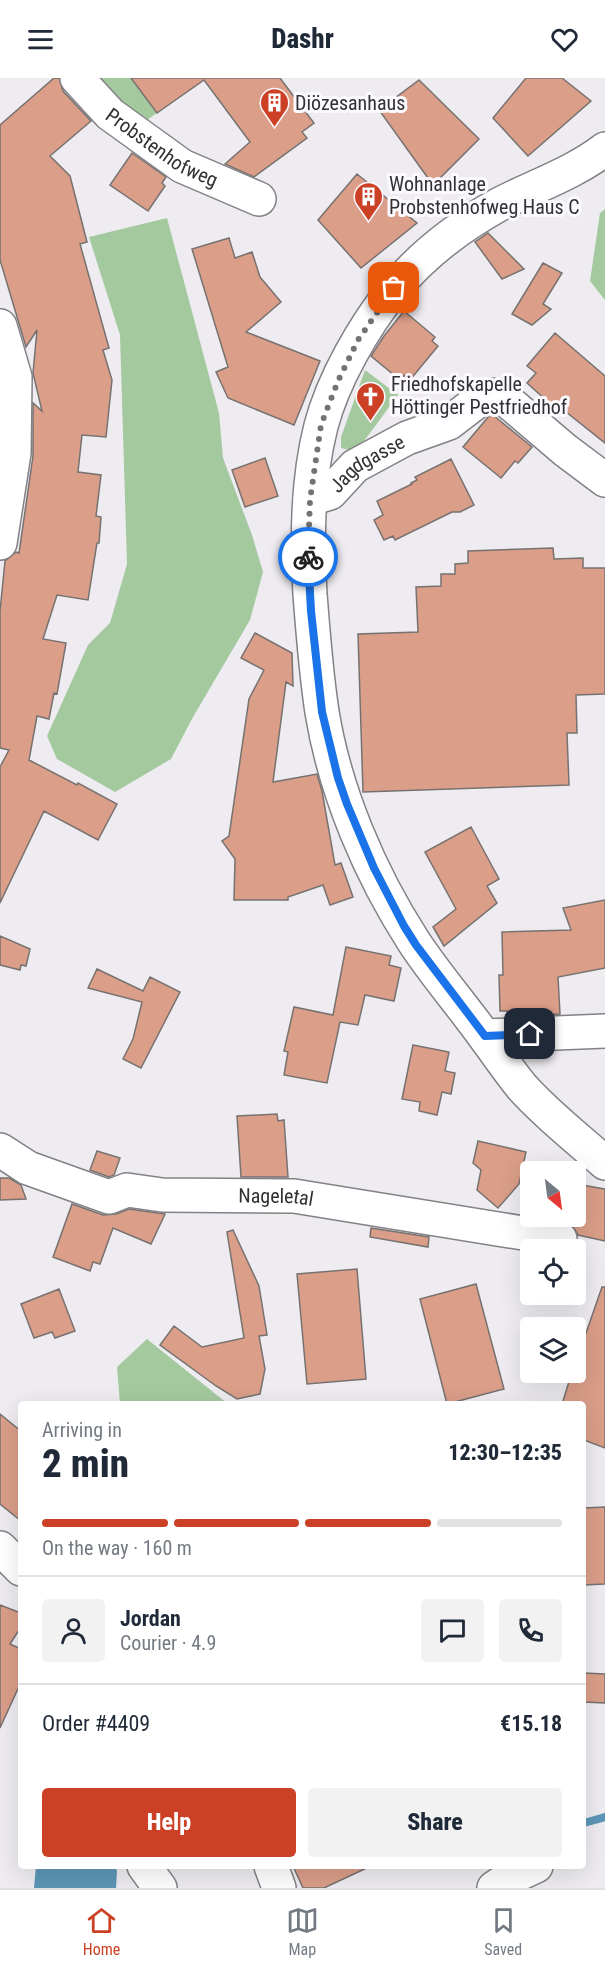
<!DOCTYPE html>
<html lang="en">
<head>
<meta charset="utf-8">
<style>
  body { margin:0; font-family:"Roboto Condensed",sans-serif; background:#f2f2f3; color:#1f2937; height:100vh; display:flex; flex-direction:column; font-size:22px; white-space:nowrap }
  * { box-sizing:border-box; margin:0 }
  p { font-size:20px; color:#747a83 }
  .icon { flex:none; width:33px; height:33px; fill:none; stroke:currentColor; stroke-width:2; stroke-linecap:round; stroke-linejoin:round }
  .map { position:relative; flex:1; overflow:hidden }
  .panel { position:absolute; left:18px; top:1323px; width:568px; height:468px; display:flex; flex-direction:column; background:#fff; border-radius:6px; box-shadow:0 6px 24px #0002 }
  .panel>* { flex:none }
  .needle { width:39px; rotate:151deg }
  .tools { position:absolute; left:520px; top:1083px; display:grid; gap:12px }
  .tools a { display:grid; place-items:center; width:66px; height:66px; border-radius:6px; background:#fff; box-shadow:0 6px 24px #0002; font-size:30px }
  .pin { position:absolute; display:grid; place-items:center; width:51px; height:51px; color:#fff; margin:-26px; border-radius:12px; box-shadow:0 3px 9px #0006 }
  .courier { position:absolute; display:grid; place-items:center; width:60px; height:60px; margin:-30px; border:4px solid #1a73e8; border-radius:50%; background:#fff; color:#222; box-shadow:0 2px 8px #0007 }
  .head em { font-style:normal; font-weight:800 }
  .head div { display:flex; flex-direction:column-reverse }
  .head { display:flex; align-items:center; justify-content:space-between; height:102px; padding:0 24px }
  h1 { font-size:39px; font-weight:800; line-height:45px }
  .bar { display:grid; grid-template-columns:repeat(4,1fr); gap:9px 6px; align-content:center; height:72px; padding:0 24px }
  .bar i { height:8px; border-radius:4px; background:#e0e1e3 }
  .bar .on { background:#cc4126 }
  .bar p { grid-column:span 4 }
  .line { display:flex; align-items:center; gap:15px; padding:0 24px; border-top:2px solid #e0e1e3 }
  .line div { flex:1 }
  .round { display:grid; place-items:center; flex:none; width:63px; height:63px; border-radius:6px; background:#f2f2f3 }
  .primary-button { display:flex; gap:12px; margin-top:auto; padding:12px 24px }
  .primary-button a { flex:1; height:69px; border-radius:6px; background:#cc4126; color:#fff; font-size:24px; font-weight:800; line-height:69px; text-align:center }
  .primary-button a+a { background:#f2f2f3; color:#1f2937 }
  header { display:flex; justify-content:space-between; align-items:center; height:78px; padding:0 24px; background:#fff; font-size:27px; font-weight:800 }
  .tab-bar { display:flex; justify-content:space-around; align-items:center; height:84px; border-top:2px solid #e0e1e3; background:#fff; font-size:16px; color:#747a83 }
  .tab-bar a { display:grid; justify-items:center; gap:3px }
  .tab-bar .on { color:#cc4126 }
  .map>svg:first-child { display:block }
  .green { fill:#a4c99f }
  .water { fill:#5d96b7 }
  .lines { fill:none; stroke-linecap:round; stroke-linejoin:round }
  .stream { stroke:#5d96b7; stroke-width:8 }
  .building { fill:#da9e89; stroke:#777270; stroke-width:1.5 }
  .minor-casing { stroke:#838186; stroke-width:36 }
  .minor { stroke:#fff; stroke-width:33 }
  .done { stroke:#737276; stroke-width:6; stroke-dasharray:0 10.8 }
  .route { stroke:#1a73e8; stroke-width:8 }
  .labels { text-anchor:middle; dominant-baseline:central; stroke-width:6; stroke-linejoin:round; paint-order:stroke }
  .poi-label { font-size:20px; fill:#313133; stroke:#fcfaff; text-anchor:start }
  .street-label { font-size:20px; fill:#313133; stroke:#fcfaff }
</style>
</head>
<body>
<header><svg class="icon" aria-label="menu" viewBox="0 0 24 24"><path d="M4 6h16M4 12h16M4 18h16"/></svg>Dashr<svg class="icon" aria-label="heart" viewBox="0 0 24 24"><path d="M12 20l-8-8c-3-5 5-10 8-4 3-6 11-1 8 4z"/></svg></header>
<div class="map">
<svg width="605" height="1810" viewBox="0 0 605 1810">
  <rect width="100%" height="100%" fill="#eeecf1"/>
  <path class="green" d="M 94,0 L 131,0 L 157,35 L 140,47 Z
    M 605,131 L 605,222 L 590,203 L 600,135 Z
    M 167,140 L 219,335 L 223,380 L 252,457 L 263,494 L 250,542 L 193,639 L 171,681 L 115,714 L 57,681 L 47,658 L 88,567 L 110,545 L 127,486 L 120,257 L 89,159 Z
    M 365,292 L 398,317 L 356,374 L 341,370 L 341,359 Z
    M 147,1261 L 228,1326 L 120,1326 L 117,1289 Z"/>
  <path class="water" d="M 36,1788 L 115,1788 L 117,1793 L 116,1810 L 34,1810 Z"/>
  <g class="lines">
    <path class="stream" d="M 584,1745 L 605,1739"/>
  </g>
  <path class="building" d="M 54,0 L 59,0 L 63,13 L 91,43 L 50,78 L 70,98 L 87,164 L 80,166 L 109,270 L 103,272 L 112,302 L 106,359 L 82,357 L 78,394 L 101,397 L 96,438 L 101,439 L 99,465 L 97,465 L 88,522 L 57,517 L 43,561 L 66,565 L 57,616 L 54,615 L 49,641 L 37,638 L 29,682 L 77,707 L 78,705 L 117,726 L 98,762 L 44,733 L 0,825 L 0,689 L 9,672 L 0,670 L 0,533 L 5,483 L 16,474 L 19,475 L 33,378 L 33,325 L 42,333 L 33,295 L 37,252 L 26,269 L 0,182 L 0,47 Z
    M 131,0 L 280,0 L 314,45 L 302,54 L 307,60 L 254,99 L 225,86 L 250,64 L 204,2 L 157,35 Z
    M 526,0 L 562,0 L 591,23 L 528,78 L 493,40 Z
    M 419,2 L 479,61 L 433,107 L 379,32 Z
    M 132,75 L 166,99 L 162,105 L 165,108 L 148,133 L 110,107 Z
    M 357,96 L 417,145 L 361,190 L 318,142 Z
    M 488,155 L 524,191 L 502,201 L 475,164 Z
    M 229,160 L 235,180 L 252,174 L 260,199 L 281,224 L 246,254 L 320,283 L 294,347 L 228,320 L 216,294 L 228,289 L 192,171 Z
    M 543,185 L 562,195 L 543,226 L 551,231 L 532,247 L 512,236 Z
    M 404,233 L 435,259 L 432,263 L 438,268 L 410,302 L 404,297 L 400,302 L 371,278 L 384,258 Z
    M 555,255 L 605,298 L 605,365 L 561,330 L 558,333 L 527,305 L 536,295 L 527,288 Z
    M 493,337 L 532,369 L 518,385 L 515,383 L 501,400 L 463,369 L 489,338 Z
    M 265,380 L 278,418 L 245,429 L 232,392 Z
    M 451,381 L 474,427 L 460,434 L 452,434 L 395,462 L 393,458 L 384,462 L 374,442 L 383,437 L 377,423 L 412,406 L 411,405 L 417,402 L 415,399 Z
    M 553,470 L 554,481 L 583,480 L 583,490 L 605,490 L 605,616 L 576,617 L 577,655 L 567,655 L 569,707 L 363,714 L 358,556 L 418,554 L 416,509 L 441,508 L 441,496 L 455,496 L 455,486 L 468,485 L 468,473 Z
    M 255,555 L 292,575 L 293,608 L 286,604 L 273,704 L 317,696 L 322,713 L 335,787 L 341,785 L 353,819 L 330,827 L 323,807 L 288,819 L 288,822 L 234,822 L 235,781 L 222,763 L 229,758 L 249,621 L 264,592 L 241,580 Z
    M 471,749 L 499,801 L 487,808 L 497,825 L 444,868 L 433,849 L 456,831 L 425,774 Z
    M 605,822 L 605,890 L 558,899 L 560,936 L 507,938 L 507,933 L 500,933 L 499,897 L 503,897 L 502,854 L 571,852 L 563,830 Z
    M 0,858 L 30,871 L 26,888 L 21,887 L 20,892 L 0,887 Z
    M 346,869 L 391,878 L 389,887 L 401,890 L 394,923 L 365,917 L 358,947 L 340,944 L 327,1005 L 284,997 L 288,974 L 284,973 L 294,929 L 333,937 Z
    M 97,891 L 143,913 L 150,899 L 180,914 L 141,990 L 123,981 L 133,961 L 142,924 L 88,910 Z
    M 413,967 L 449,974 L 445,993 L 455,995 L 451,1016 L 442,1014 L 437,1037 L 419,1033 L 420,1024 L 402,1021 Z
    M 277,1036 L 278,1043 L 284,1042 L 288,1099 L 241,1099 L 237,1038 Z
    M 478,1063 L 526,1074 L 519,1106 L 498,1130 L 477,1112 L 481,1092 L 473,1085 Z
    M 97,1073 L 120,1080 L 114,1097 L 109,1099 L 90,1092 Z
    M 0,1100 L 9,1100 L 21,1107 L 26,1121 L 0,1122 Z
    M 576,1106 L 605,1111 L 605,1163 L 578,1157 L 572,1147 L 568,1145 L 570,1138 L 576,1138 Z
    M 72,1126 L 103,1137 L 116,1136 L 129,1131 L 165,1136 L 151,1166 L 113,1150 L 100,1186 L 93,1184 L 90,1193 L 53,1179 Z
    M 371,1150 L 429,1159 L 428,1169 L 370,1159 Z
    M 233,1152 L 259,1208 L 267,1257 L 259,1258 L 265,1291 L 260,1316 L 237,1321 L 216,1308 L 160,1267 L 174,1248 L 202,1269 L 244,1260 L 227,1154 Z
    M 357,1191 L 366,1301 L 307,1306 L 297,1196 Z
    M 476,1206 L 504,1311 L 447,1326 L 420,1221 Z
    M 602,1209 L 605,1209 L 605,1370 L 584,1362 L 584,1326 L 562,1326 L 572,1294 L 576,1294 L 576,1284 Z
    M 59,1211 L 75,1253 L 55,1260 L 52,1254 L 34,1260 L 21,1226 Z
    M 0,1336 L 21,1353 L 21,1443 L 0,1426 Z
    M 605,1429 L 605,1506 L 584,1507 L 584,1430 Z
    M 0,1527 L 21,1535 L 21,1549 L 10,1566 L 21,1571 L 21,1604 L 0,1650 Z
    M 584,1595 L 605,1596 L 605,1625 L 584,1624 Z
    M 293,1788 L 371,1788 L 324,1810 L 303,1810 Z"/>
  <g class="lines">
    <defs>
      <g id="minor">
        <path id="s1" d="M 77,0 L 110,36 L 182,88 L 259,121"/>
        <path d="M 605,71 C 574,95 535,108 500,126 C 460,148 423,176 394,211 C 364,248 333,302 321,348 C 307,403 307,460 310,516 C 313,555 316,595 322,634 C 335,714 370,796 414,864 C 431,890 451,914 470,939 C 488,962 504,987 522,1009 C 547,1037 577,1060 605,1085"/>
        <path d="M 0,248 L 15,299 L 14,375 L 0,465"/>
        <path id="s2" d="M 310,421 L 330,415 L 355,388 L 407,360 L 449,345 L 479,322 L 491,317 L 504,320 L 565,372 L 605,402"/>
        <path d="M 485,958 L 605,953"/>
        <path id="s3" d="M 0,1072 L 28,1090 L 109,1119 L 127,1112 L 162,1117 L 294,1118 L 560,1161"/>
        <path d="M 0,1470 L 21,1491"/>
        <path d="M 144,1788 L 160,1810"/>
        <path d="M 271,1788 L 279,1810"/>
        <path d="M 494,1810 L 506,1802 L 536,1788"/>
      </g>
    </defs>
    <use href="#minor" class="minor-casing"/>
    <use href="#minor" class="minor"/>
  </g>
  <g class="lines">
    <path class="done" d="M 308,479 L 310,422 L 321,347 L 338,303 L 358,262 L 394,210"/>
    <path class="route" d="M 308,479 L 311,533 L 322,634 L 338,700 L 347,726 L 374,790 L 404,848 L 416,867 L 485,958 L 530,956"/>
  </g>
  <defs>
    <symbol id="building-pin" viewBox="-11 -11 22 30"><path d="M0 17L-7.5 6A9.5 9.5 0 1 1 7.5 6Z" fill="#cc4126" stroke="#fcfaff"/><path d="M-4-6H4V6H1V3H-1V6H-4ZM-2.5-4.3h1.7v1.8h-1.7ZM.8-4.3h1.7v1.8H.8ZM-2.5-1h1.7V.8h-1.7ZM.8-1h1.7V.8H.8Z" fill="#fff"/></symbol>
    <symbol id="church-pin" viewBox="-11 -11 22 30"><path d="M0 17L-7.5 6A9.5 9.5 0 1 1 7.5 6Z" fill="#cc4126" stroke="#fcfaff"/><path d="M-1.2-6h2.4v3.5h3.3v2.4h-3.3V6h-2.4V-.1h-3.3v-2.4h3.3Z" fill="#fff"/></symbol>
  </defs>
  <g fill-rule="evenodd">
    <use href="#building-pin" x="258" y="8" width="33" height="45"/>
    <use href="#building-pin" x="352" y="102" width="33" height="45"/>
    <use href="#church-pin" x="354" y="302" width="33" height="45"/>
  </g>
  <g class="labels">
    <g class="poi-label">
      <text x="295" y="25">Diözesanhaus</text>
      <text x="389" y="106">Wohnanlage<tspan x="389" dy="23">Probstenhofweg Haus C</tspan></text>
      <text x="391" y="306">Friedhofskapelle<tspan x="391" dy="23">Höttinger Pestfriedhof</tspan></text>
    </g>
    <g class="street-label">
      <text stroke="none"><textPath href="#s1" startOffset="111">Probstenhofweg</textPath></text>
      <text stroke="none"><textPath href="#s2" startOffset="69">Jagdgasse</textPath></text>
      <text stroke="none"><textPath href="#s3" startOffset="288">Nageletal</textPath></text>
    </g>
  </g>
</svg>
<div class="tools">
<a><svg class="needle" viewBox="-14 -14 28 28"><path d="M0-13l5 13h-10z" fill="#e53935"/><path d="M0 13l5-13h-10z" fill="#747a83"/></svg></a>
<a><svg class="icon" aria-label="locate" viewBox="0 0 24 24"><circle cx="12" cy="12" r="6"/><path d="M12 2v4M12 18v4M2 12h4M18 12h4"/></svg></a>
<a><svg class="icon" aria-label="layers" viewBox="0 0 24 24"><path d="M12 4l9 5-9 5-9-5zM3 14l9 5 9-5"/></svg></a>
</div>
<div class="pin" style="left:394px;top:210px;background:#ea580c"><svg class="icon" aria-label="bag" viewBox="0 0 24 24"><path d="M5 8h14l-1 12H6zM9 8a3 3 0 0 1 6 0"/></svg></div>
<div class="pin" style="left:530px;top:956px;background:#1f2937"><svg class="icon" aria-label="home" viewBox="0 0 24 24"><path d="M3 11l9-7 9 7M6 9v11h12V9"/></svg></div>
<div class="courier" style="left:308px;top:479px"><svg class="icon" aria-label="bike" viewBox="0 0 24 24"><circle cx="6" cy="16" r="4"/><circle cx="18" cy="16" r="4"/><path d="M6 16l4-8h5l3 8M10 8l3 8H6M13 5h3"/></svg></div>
<section class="panel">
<div class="head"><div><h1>2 min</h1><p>Arriving in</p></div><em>12:30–12:35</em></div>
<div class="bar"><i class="on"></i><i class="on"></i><i class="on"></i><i></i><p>On the way · 160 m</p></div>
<div class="line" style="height:108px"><a class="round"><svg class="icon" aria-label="person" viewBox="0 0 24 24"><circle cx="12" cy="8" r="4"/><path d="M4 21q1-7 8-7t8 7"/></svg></a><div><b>Jordan</b><p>Courier · 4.9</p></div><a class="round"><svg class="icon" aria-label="chat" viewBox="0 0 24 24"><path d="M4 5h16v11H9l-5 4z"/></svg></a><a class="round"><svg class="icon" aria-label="phone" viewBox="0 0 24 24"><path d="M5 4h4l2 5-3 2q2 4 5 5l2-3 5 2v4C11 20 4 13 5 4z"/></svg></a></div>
<div class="line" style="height:78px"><div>Order #4409</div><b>€15.18</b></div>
<div class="primary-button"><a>Help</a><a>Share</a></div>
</section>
</div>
<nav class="tab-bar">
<a class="on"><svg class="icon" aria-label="home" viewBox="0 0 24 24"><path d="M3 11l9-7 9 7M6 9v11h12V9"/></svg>Home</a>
<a><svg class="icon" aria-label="map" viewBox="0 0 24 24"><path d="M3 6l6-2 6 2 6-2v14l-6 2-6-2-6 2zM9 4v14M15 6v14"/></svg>Map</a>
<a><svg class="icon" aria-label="saved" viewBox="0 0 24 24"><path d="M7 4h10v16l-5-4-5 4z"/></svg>Saved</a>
</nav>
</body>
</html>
